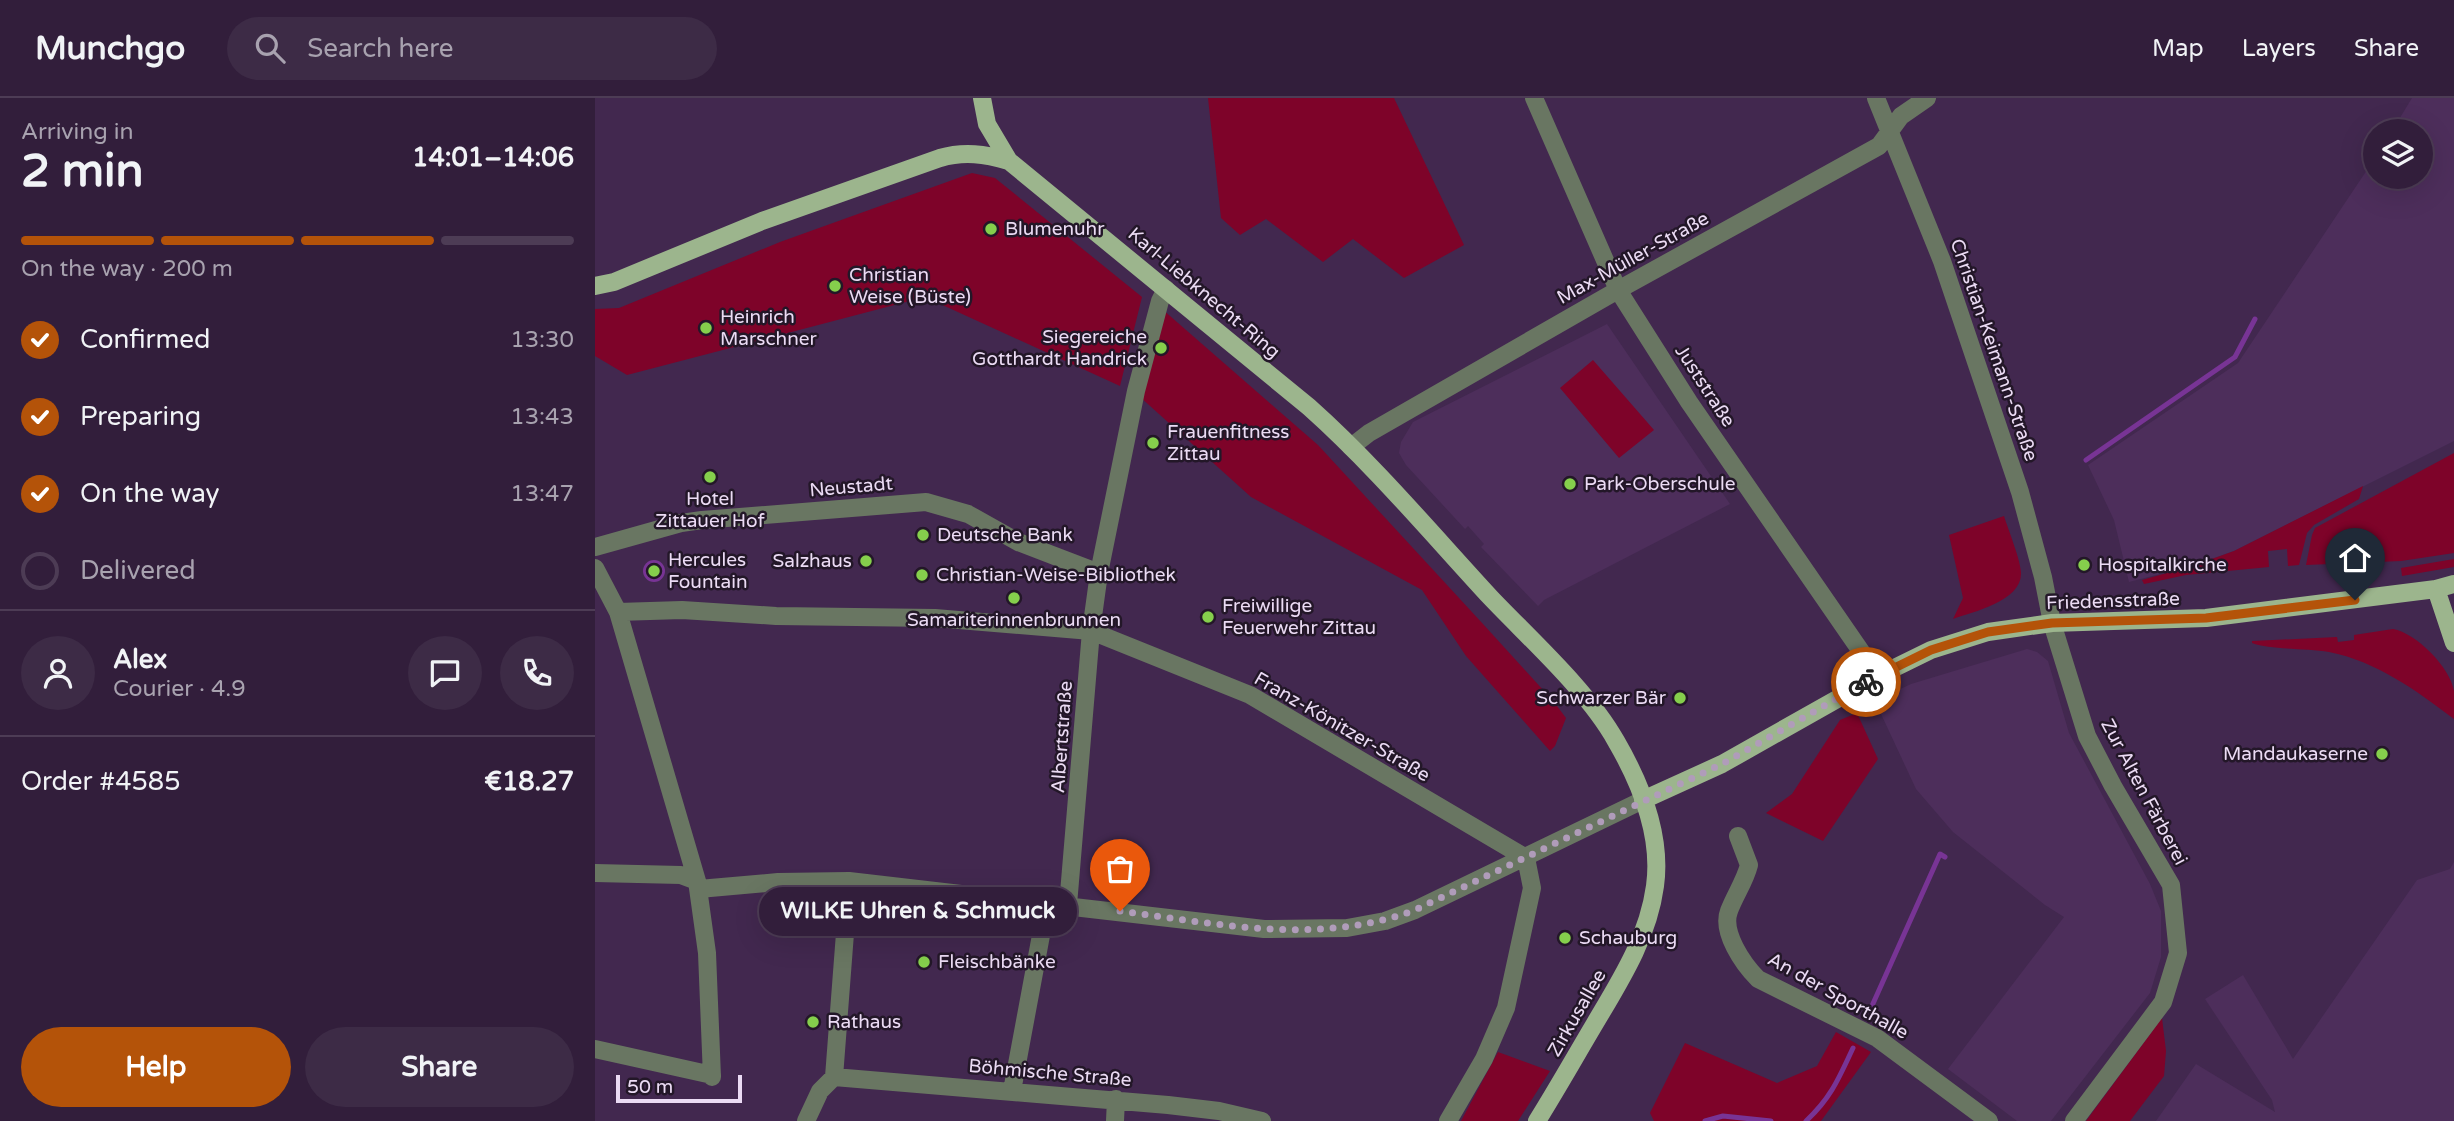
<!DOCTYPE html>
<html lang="en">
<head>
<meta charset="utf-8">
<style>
  body { margin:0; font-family:"Varela Round",sans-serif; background:#3d2b46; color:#f1f3f6; height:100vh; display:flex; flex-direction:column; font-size:26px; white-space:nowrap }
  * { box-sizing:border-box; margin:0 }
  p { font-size:23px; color:#a8a2af }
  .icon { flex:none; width:38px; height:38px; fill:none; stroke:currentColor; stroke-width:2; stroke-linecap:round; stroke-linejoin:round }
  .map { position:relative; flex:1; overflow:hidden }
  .details { display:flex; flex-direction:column; background:#321e3b; width:595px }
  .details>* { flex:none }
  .controls { position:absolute; left:1768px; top:21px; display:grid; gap:14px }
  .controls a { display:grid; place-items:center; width:70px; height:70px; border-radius:50%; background:#321e3b; box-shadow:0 7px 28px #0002,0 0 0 2px #4d3c55; font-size:35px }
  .scale { position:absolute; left:21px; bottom:18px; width:126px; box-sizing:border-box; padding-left:7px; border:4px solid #ebdbf4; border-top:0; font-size:19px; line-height:24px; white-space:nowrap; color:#ebdbf4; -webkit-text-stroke:5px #231728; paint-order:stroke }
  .pin { position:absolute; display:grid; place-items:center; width:60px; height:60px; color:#fff; margin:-72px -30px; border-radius:50% 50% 50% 0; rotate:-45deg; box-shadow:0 0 7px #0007 }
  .pin .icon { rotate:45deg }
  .courier { position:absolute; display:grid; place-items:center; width:70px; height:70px; margin:-35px; border:5px solid #b45309; border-radius:50%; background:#fff; color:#222; box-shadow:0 2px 9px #0007 }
  .bubble { position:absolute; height:49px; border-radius:24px; background:#321e3b; box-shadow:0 7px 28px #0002,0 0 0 2px #4d3c55; font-size:23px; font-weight:700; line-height:49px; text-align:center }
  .head em { font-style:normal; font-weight:700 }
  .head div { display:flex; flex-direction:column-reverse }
  .head { display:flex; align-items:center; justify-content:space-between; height:119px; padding:0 21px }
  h1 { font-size:46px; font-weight:700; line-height:52px }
  .bar { display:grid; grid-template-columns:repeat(4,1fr); gap:10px 7px; align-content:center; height:84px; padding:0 21px }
  .bar i { height:9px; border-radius:5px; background:#4d3c55 }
  .bar .on { background:#b45309 }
  .bar p { grid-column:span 4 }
  .line { display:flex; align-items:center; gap:18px; padding:0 21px; border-top:2px solid #4d3c55 }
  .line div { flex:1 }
  .round { display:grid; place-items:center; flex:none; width:74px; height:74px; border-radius:37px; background:#3d2b46 }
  ol { padding:0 21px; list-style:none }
  li { display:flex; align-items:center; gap:21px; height:77px }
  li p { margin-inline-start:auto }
  li .icon { padding:7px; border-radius:50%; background:#b45309; color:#fff; stroke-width:4 }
  li:last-child { color:#a8a2af }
  li i { width:38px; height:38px; border:4px solid #4d3c55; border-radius:50% }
  .action { display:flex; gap:14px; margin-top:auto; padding:14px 21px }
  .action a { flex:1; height:80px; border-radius:42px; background:#b45309; color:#fff; font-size:28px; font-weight:700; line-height:80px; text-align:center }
  .action a+a { background:#3d2b46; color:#f1f3f6 }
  header { display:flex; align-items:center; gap:42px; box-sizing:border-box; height:98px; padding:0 35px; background:#321e3b; border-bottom:2px solid #4d3c55 }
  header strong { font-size:33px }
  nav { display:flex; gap:38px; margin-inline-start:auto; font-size:24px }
  .search { width:490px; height:63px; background:#3d2b46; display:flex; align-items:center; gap:18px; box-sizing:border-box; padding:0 24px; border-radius:38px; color:#a8a2af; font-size:26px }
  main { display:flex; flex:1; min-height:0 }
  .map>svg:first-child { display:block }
  .built { fill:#4d2e5b }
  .green { fill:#7e0329 }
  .water { fill:#783495 }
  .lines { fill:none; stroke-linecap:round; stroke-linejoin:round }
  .stream { stroke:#783495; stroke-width:5 }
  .minor { stroke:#697662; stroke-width:18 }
  .major { stroke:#9cb58d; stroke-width:18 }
  .done { stroke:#b09cba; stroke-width:7; stroke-dasharray:0 12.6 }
  .route { stroke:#b45309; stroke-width:9 }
  .poi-dot { fill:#85cf4c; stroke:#231728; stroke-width:2.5 }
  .labels { text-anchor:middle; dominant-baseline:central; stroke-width:5; stroke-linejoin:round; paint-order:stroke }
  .poi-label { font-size:19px; fill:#ebdbf4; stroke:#231728; text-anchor:start }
  .street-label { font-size:19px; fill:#ebdbf4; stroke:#231728 }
</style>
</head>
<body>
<header>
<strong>Munchgo</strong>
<div class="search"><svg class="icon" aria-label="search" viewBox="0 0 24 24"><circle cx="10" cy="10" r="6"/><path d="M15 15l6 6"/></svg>Search here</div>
<nav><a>Map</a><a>Layers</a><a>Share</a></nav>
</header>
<main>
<section class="details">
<div class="head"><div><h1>2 min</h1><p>Arriving in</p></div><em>14:01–14:06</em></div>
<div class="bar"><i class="on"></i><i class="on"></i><i class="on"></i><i></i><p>On the way · 200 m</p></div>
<ol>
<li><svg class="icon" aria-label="check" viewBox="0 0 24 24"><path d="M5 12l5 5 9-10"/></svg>Confirmed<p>13:30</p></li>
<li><svg class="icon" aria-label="check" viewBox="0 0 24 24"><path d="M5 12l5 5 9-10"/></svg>Preparing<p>13:43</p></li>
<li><svg class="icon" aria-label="check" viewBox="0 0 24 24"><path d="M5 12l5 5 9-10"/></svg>On the way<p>13:47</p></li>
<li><i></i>Delivered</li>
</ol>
<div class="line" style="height:126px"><a class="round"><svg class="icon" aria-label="person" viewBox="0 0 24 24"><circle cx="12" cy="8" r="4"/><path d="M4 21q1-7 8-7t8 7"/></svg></a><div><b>Alex</b><p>Courier · 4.9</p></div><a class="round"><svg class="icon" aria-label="chat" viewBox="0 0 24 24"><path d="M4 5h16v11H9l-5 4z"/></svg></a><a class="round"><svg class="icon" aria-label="phone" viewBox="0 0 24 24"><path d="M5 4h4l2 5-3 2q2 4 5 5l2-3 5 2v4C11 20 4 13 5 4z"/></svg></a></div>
<div class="line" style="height:91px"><div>Order #4585</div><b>€18.27</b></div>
<div class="action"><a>Help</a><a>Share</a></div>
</section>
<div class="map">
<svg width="1859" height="1023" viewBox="0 0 1859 1023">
  <rect width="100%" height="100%" fill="#42284f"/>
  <path class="built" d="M 1817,0 L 1859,0 L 1859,343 L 1639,453 L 1600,467 L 1534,484 L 1519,422 L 1493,367 L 1643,265 L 1780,60 L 1780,79 L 1825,79 L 1825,33 L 1797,33 Z
    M 1012,226 L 1135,406 L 949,502 L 943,508 L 886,449 L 889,446 L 873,428 L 870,431 L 811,367 L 804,355 L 806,344 L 818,324 Z
    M 1432,551 L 1442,554 L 1453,563 L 1474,635 L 1555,786 L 1566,813 L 1566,859 L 1555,895 L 1456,1023 L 1422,1023 L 1353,971 L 1469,819 L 1450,807 L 1358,734 L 1321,691 L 1280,603 L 1316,586 Z
    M 1859,764 L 1859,1023 L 1561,1023 L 1601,966 L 1680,1014 L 1677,1002 L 1610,901 L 1648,877 L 1698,961 L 1822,782 L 1855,771 Z"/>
  <path class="green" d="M 613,0 L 799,0 L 869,147 L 809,180 L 758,141 L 728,164 L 671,121 L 645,137 L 626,120 Z
    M 377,75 L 400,80 L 547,199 L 525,288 L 330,199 L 32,277 L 0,258 L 0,211 L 24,210 L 185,144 Z
    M 567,211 L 723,347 L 888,526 L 959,604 L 971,620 L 960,648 L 955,653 L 871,558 L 827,492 L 656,399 L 544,298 Z
    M 998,262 L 1059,332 L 1024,360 L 965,290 Z
    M 1859,355 L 1859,455 L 1806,463 L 1711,467 L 1717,437 L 1720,430 Z
    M 1768,388 L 1764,401 L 1719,427 L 1712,435 L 1704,467 L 1693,468 L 1692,451 L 1673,453 L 1674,469 L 1591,477 L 1549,486 L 1547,482 L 1600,467 L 1639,453 Z
    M 1409,418 C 1413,431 1426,463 1426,475 C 1427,503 1378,514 1358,521 L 1368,500 L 1354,437 Z
    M 1859,461 L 1859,469 L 1807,478 L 1806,470 Z
    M 1798,531 C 1821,535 1855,569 1859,593 C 1859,602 1859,612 1859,621 C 1822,593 1781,563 1734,554 C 1712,550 1676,552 1657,545 L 1657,543 L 1742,539 L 1743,544 L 1759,542 L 1759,537 Z
    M 1262,615 L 1283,661 L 1228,743 L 1171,715 L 1197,696 L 1245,622 Z
    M 1567,920 L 1571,953 L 1569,978 L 1535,1023 L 1491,1023 Z
    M 1241,934 L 1276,954 L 1226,1023 L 1059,1023 L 1055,1015 L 1090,945 L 1182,985 L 1222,968 Z
    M 903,954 L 955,973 L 923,1023 L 866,1023 Z"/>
  <path class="water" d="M48 473a11 11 0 1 1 22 0a11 11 0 1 1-22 0Z"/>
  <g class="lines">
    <path class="stream" d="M 1491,362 L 1640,259 L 1660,221
      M 1272,919 L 1345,756 L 1350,759
      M 1110,1023 L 1128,1018 L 1176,1023
      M 1211,1023 C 1236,1000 1244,980 1258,950"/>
    <path class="minor" d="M 939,0 L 1023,192 L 1094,304 L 1283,578
      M 1281,0 L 1347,163 L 1425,394 L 1448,479 L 1457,525 L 1492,638 L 1518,688 L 1576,787 L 1583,855 L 1568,904 L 1479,1023
      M 756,349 L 774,335 L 1023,192 L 1284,48 L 1306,18 L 1332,0
      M 0,449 L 86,425 L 107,422 L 331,404 L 373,416 L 423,444 L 504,475
      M 0,470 L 23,514 L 102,783 L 112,855 L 117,979
      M 23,514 L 87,512 L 181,518 L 340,520 L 496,533 L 655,597 L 931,760
      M 1143,738 L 1154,767 C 1150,783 1140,797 1134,813 C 1126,834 1148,866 1163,881 L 1282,940 L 1394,1023
      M 0,775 L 86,777 L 102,783
      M 104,791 L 183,784 L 254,783 L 669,831 L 752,830 L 790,823 L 820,812 L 1048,702
      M 473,807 L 496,533 L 504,475 L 541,293 L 565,203 L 571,191
      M 0,951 L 117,977
      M 239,979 L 573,1007 L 624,1013 L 667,1023
      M 239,979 L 254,783
      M 417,993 L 452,805
      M 211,1023 L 225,993 L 239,979
      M 520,1023 L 521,1001
      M 853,1023 L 889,961 L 911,910 L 937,790 L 931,760"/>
    <path class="major" d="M 387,0 L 392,26 L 414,63
      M 0,188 L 19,184 L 167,123 L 345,60 C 369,53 390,56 414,63 L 714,309 C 779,367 836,435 896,500 C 936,542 993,593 1021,643 C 1046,686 1067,738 1060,788 C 1053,840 1025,883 999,927 C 980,959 962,991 942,1023
      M 1841,491 L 1859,545
      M 1048,702 L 1127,666 L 1283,578 L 1336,552 L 1393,534 L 1457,525 L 1611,520 L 1841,491 L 1859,486"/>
  </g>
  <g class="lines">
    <path class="done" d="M 525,813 C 625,826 723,848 820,812 L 1127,666 L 1271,584"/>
    <path class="route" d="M 1271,584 L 1336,552 L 1393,534 L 1457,525 L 1611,520 L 1760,502"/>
  </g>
  <g class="poi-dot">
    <circle cx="396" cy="131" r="7"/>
    <circle cx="240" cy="188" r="7"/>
    <circle cx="111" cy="230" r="7"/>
    <circle cx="566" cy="250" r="7"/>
    <circle cx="558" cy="345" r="7"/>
    <circle cx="115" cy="379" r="7"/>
    <circle cx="975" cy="386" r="7"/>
    <circle cx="328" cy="437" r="7"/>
    <circle cx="271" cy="463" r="7"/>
    <circle cx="1489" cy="467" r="7"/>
    <circle cx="59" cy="473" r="7"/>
    <circle cx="327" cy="477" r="7"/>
    <circle cx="419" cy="500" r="7"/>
    <circle cx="613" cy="519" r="7"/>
    <circle cx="1085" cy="600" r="7"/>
    <circle cx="1787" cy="656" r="7"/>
    <circle cx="970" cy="840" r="7"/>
    <circle cx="329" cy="864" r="7"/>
    <circle cx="218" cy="924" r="7"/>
  </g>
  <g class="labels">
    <g class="poi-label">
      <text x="410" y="131">Blumenuhr</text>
      <text x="254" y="177">Christian<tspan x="254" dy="22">Weise (Büste)</tspan></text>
      <text x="125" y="219">Heinrich<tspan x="125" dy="22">Marschner</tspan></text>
      <text x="552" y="239" text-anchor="end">Siegereiche<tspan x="552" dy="22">Gotthardt Handrick</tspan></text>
      <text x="572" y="334">Frauenfitness<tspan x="572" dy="22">Zittau</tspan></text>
      <text x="989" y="386">Park-Oberschule</text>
      <text x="115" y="401" text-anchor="middle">Hotel<tspan x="115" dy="22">Zittauer Hof</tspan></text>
      <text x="342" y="437">Deutsche Bank</text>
      <text x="73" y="462">Hercules<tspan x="73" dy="22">Fountain</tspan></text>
      <text x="257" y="463" text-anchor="end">Salzhaus</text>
      <text x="1503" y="467">Hospitalkirche</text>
      <text x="341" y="477">Christian-Weise-Bibliothek</text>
      <text x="627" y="508">Freiwillige<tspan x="627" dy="22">Feuerwehr Zittau</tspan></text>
      <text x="419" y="522" text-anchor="middle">Samariterinnenbrunnen</text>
      <text x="1071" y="600" text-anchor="end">Schwarzer Bär</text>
      <text x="1773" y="656" text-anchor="end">Mandaukaserne</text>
      <text x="984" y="840">Schauburg</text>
      <text x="343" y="864">Fleischbänke</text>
      <text x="232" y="924">Rathaus</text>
    </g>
    <g class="street-label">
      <text transform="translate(1038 160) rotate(-29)">Max-Müller-Straße</text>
      <text transform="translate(609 195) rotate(40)">Karl-Liebknecht-Ring</text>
      <text transform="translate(1399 252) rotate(71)">Christian-Keimann-Straße</text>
      <text transform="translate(1110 288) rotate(57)">Juststraße</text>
      <text transform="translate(256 389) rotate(-5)">Neustadt</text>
      <text transform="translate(1518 503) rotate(-2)">Friedensstraße</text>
      <text transform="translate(747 629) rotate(30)">Franz-Könitzer-Straße</text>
      <text transform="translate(467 639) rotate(-86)">Albertstraße</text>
      <text transform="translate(1549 694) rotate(62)">Zur Alten Färberei</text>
      <text transform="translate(1243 898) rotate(29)">An der Sporthalle</text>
      <text transform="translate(982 915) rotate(-60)">Zirkusallee</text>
      <text transform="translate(455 975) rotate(5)">Böhmische Straße</text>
    </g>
  </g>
</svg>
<div class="controls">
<a><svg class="icon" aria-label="layers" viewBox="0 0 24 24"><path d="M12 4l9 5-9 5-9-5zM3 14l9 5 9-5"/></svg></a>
</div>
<div class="scale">50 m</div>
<div class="pin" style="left:525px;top:813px;background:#ea580c"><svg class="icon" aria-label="bag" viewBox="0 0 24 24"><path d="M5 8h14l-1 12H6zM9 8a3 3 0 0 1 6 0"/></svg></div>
<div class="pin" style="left:1760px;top:502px;background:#1f2937"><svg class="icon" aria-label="home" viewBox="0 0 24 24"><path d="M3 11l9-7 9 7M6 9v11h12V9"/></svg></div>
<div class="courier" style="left:1271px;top:584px"><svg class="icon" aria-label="bike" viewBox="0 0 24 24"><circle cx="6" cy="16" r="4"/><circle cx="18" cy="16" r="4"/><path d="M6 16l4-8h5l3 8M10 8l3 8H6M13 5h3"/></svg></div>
<div class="bubble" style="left:164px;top:789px;width:318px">WILKE Uhren &amp; Schmuck</div>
</div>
</main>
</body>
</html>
